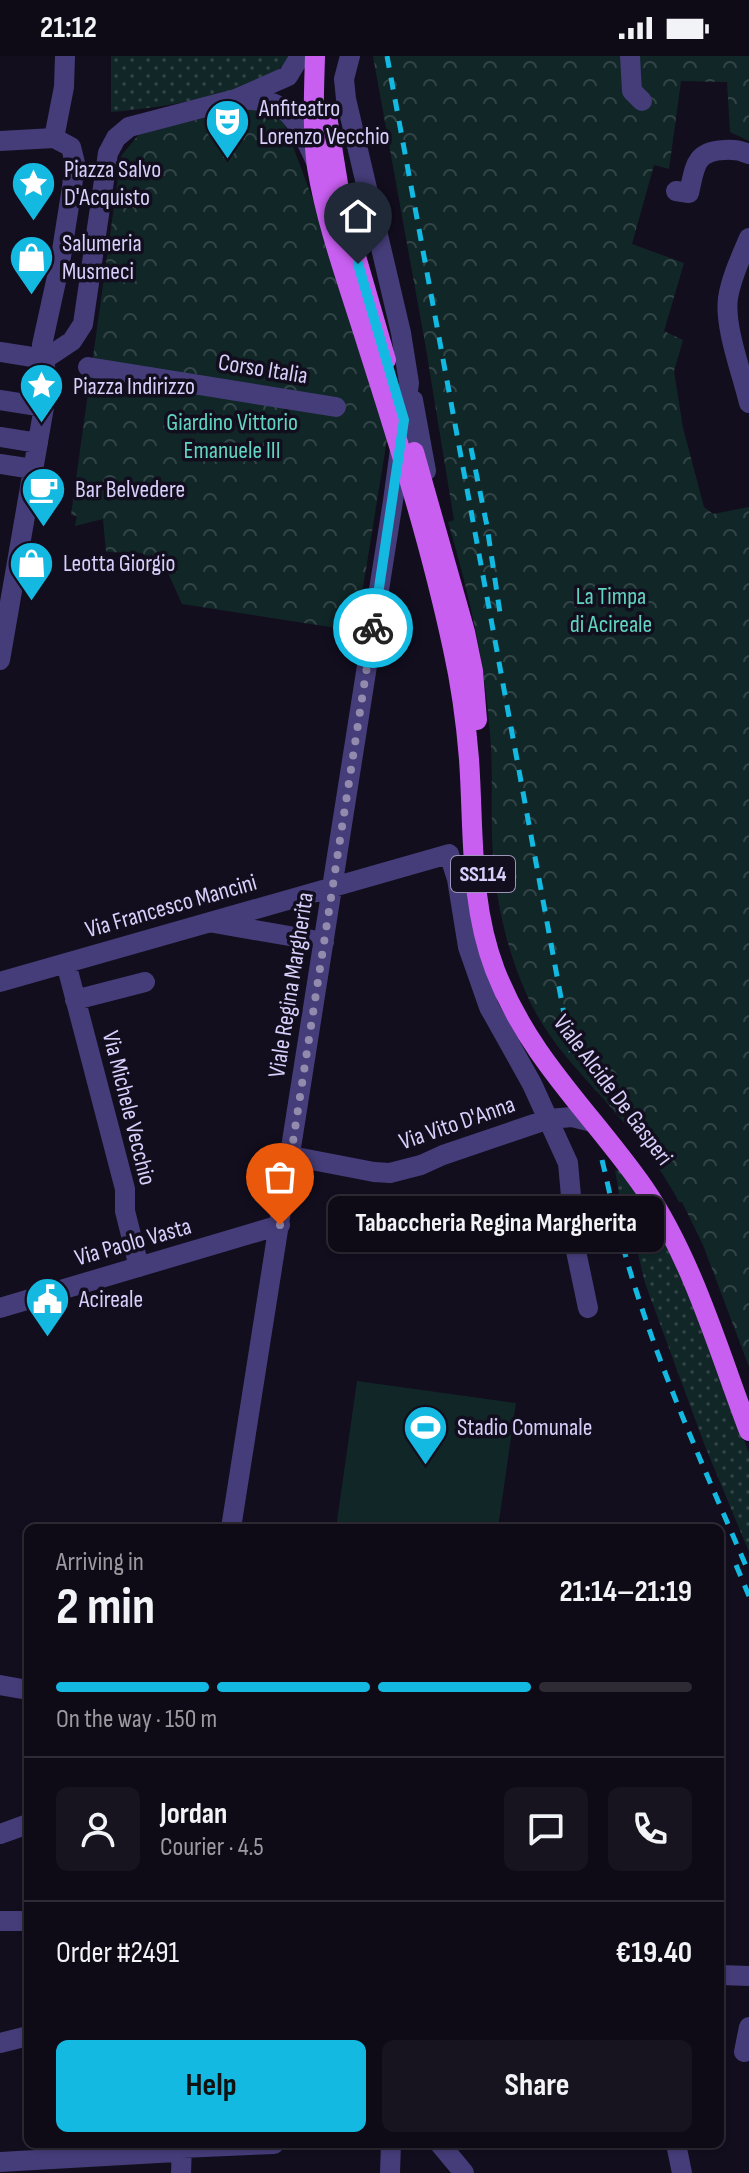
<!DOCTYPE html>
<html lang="en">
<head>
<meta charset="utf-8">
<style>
  body { margin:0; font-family:"Sofia Sans Condensed",sans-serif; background:#17131f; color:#f1f3f6; height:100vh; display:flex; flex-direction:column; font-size:30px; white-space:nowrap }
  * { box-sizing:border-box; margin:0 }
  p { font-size:26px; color:#9b9aa1 }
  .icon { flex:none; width:44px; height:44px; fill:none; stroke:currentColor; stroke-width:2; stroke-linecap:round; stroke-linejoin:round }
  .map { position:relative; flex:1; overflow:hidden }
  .drawer { position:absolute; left:24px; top:1468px; width:700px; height:624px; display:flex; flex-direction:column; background:#0e0a16; border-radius:12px; box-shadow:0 2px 6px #0004,0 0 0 2px #2e2b35 }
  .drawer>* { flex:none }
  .pin { position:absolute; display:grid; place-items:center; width:68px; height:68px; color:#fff; margin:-82px -34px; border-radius:50% 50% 50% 0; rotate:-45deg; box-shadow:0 0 8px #0007 }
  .pin .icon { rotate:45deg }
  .courier { position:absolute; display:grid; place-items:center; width:80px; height:80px; margin:-40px; border:6px solid #14b9e2; border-radius:50%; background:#fff; color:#222; box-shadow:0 2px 10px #0007 }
  .bubble { position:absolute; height:56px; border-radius:12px; background:#0e0a16; box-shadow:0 2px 6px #0004,0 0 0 2px #2e2b35; font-size:26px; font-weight:700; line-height:56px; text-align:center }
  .head em { font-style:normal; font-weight:700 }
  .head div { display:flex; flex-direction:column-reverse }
  .head { display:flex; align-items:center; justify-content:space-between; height:136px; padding:0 32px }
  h1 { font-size:52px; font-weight:700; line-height:60px }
  .bar { display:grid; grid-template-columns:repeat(4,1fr); gap:12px 8px; align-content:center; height:96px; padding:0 32px }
  .bar i { height:10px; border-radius:6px; background:#2e2b35 }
  .bar .selected { background:#14b9e2 }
  .bar p { grid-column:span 4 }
  .line { display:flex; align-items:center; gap:20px; padding:0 32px; border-top:2px solid #2e2b35 }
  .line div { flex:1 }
  .round { display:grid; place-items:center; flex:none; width:84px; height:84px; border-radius:12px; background:#17131f }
  .cta { display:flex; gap:16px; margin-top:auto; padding:16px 32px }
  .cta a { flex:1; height:92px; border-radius:12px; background:#14b9e2; color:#111; font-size:32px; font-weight:700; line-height:92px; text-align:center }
  .cta a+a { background:#17131f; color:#f1f3f6 }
  .status { display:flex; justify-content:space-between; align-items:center; height:56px; padding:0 40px; background:#0e0a16; direction:ltr }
  .status svg { height:22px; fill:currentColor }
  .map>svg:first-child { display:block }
  .grass { fill:url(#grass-dots) }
  .park { fill:url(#park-crowns) }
  .pitch { fill:#112627 }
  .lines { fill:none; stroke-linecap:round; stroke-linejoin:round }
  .minor { stroke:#453d79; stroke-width:20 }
  .major { stroke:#c95ff1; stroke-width:20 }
  .rail { stroke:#14b9e2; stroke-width:5; stroke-dasharray:12 10; stroke-linecap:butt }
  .done { stroke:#938bae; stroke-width:8; stroke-dasharray:0 14.4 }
  .route { stroke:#14b9e2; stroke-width:10 }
  .labels { text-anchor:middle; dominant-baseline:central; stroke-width:7; stroke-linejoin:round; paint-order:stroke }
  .shield { fill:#120e1e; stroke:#9d95b9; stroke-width:2 }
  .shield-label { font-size:22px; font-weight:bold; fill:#d8cffb }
  .poi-label { font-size:24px; fill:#d8cffb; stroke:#120e1e; text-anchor:start }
  .street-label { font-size:24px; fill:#d8cffb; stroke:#120e1e }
  .park-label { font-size:24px; fill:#62d4c2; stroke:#120e1e }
</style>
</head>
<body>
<div class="status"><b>21:12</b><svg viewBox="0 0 49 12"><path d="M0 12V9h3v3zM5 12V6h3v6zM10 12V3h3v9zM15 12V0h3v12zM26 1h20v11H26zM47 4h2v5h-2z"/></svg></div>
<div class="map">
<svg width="749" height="2117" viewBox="0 0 749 2117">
  <defs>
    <pattern id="grass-dots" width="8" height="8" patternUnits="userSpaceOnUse" patternTransform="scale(2)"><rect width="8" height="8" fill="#112627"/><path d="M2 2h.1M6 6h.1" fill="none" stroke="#334447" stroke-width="1.8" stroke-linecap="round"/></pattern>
    <pattern id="park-crowns" width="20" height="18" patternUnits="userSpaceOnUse" patternTransform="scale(2)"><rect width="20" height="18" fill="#112627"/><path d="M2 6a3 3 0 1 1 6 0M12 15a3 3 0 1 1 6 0" fill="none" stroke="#334447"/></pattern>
  </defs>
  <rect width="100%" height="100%" fill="#120e1e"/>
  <path class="grass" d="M 111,0 L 291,0 C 270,38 153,53 111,56 Z
    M 615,1114 L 620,1114 L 643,1146 L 677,1209 L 749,1397 L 749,1496 L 705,1390 L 645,1227 L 629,1160 L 623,1161 Z"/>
  <path class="park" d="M 373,0 L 749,0 L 749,85 L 730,76 L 727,26 L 681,25 L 669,113 L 654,109 L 632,188 L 684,207 L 664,275 L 683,284 L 674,315 L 683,372 L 704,451 L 713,458 L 749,451 L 749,1311 L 703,1189 L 682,1146 L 679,1146 C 658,1106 629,1072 600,1039 C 570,1006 544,978 526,937 C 509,899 498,854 494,813 C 490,773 493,732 491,692 C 487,615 470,540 448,466 L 454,464 L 425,287 Z
    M 252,51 L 269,52 L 283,64 L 313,144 L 387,383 L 356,575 L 182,548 L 169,519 L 142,497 L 106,496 L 103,463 L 75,470 L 77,460 L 71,459 L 121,100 L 140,77 Z"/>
  <path class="pitch" d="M 357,1325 L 516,1347 L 498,1472 L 336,1472 Z"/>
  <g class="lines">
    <path class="minor" d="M 630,0 L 632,35 L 642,45
      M 236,43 C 247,44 258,44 269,46 C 294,52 306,85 316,106
      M 54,82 L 64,31 L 65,0
      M 0,85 L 54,82 L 71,91 L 75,107 L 72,131 L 60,207 L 42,289 L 47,325 L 44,351 L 0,604
      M 676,135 L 689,137 C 695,112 694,95 724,94 C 734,93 740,94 749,98
      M 749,182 C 741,201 731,222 728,242 C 724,271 742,317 749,347
      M 0,296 L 45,303
      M 45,303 L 72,285 L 83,268 L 108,97 L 116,82 L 129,71 L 236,43 L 288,20 L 300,0
      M 88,311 L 336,351
      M 0,344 L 44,351
      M 413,344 L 426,415
      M 0,381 L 38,387
      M 0,408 L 33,413
      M 214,867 L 324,886
      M 66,907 L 125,1133 L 125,1155 L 139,1211
      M 0,926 L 449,798 L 457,823 L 468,891 L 489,951 L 532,1028 L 568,1107 L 576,1195 L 588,1252
      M 75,944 L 145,926
      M 291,1100 L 374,1116 L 390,1117 L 421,1109 L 443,1099 L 549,1063 L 572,1061 L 592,1066
      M 0,1252 L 280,1169
      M 231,1472 L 393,445 L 409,327 L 401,277 L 346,43 L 344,23 L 350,0
      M 0,1629 L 28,1634
      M 0,1778 L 28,1768
      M 0,1865 L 28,1865
      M 720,1919 L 749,1920
      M 0,1987 L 28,1980
      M 744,1996 L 749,1971
      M 440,2088 L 464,2117
      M 676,2088 L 682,2117
      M 0,2106 L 176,2096 L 181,2092 L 274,2088
      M 181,2117 L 182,2088
      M 390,2117 L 391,2088"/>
    <path class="major" d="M 315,0 C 314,36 312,75 317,111 C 327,171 349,230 367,288 C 399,388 431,490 453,593 C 461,629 466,666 469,703 C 474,774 469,846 495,914 C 530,1004 591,1056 644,1132 C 692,1202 719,1296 749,1375
      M 327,60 L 342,152 L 386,304
      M 414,396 L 465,576 L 473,615 L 477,664"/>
    <path class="rail" d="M 387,0 L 571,996
      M 471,392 L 487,470 L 500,557
      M 602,1104 C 609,1132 614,1160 622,1187 C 653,1301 703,1409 749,1517
      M 736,1509 L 749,1540"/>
  </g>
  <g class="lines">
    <path class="done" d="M 280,1169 L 373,572"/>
    <path class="route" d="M 358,208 L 404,364 L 373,572"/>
  </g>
  <defs>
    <symbol id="theatre-pin" viewBox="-11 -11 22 30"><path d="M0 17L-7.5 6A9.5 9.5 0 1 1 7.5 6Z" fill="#14b9e2" stroke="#120e1e"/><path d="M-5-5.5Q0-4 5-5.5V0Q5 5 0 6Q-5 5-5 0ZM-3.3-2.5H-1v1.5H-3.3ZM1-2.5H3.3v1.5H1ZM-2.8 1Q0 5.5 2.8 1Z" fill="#fff"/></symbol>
    <symbol id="sight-pin" viewBox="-11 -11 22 30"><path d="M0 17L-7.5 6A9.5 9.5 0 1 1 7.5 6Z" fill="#14b9e2" stroke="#120e1e"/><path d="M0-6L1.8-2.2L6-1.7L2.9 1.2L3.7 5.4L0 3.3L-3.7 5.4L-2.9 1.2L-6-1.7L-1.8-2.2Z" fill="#fff"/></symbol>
    <symbol id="shop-pin" viewBox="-11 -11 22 30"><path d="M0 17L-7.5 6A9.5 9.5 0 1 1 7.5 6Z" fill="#14b9e2" stroke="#120e1e"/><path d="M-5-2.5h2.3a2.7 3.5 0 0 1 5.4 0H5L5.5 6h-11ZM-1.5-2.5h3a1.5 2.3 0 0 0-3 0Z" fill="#fff"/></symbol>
    <symbol id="cafe-pin" viewBox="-11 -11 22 30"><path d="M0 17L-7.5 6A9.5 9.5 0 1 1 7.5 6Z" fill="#14b9e2" stroke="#120e1e"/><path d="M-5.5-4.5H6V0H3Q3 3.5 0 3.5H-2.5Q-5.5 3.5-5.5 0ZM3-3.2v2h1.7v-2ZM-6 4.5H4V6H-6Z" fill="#fff"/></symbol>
    <symbol id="civic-pin" viewBox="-11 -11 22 30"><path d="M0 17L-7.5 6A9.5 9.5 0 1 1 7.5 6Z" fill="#14b9e2" stroke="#120e1e"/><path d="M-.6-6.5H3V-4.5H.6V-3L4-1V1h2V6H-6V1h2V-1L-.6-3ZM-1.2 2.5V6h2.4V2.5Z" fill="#fff"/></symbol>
    <symbol id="stadium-pin" viewBox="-11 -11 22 30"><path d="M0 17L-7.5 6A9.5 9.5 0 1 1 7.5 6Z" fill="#14b9e2" stroke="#120e1e"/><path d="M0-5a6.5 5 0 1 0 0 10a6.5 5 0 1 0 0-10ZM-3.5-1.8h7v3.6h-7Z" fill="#fff"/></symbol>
  </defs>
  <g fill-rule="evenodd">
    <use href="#theatre-pin" x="202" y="40" width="51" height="69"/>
    <use href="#sight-pin" x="8" y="102" width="51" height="69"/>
    <use href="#shop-pin" x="6" y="176" width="51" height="69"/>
    <use href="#sight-pin" x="16" y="304" width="51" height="69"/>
    <use href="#cafe-pin" x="18" y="408" width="51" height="69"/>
    <use href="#shop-pin" x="6" y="482" width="51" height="69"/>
    <use href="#civic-pin" x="22" y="1218" width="51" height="69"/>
    <use href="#stadium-pin" x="400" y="1346" width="51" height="69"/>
  </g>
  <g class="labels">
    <rect class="shield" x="451" y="800" width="64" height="36" rx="6"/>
    <g class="shield-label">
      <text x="483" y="818">SS114</text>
    </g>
    <g class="poi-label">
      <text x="259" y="52">Anfiteatro<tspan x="259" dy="28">Lorenzo Vecchio</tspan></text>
      <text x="64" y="113">Piazza Salvo<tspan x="64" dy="28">D'Acquisto</tspan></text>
      <text x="62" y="187">Salumeria<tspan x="62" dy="28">Musmeci</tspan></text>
      <text x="73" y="330">Piazza Indirizzo</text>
      <text x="75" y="433">Bar Belvedere</text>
      <text x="63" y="507">Leotta Giorgio</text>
      <text x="79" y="1243">Acireale</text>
      <text x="457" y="1371">Stadio Comunale</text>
    </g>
    <g class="street-label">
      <text transform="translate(263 313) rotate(9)">Corso Italia</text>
      <text transform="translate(171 850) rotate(-16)">Via Francesco Mancini</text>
      <text transform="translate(291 929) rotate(-81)">Viale Regina Margherita</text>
      <text transform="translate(613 1034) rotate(53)">Viale Alcide De Gasperi</text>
      <text transform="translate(129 1052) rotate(76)">Via Michele Vecchio</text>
      <text transform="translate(457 1067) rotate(-19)">Via Vito D'Anna</text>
      <text transform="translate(133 1186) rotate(-16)">Via Paolo Vasta</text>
    </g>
    <g class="park-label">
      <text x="232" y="366">Giardino Vittorio<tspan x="232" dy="28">Emanuele III</tspan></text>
      <text x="611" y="540">La Timpa<tspan x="611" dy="28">di Acireale</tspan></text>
    </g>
  </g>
</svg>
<div class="pin" style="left:280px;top:1169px;background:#ea580c"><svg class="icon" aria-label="bag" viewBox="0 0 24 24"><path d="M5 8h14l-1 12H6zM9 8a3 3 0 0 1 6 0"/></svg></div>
<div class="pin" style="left:358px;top:208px;background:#1f2937"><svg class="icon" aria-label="home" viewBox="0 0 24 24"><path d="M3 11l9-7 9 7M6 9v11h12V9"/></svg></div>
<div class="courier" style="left:373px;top:572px"><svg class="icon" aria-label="bike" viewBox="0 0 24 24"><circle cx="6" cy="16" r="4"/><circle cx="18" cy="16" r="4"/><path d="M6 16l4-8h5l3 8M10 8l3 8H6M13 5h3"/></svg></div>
<div class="bubble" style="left:328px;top:1140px;width:336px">Tabaccheria Regina Margherita</div>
<section class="drawer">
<div class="head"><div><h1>2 min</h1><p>Arriving in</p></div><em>21:14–21:19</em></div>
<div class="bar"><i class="selected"></i><i class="selected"></i><i class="selected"></i><i></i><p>On the way · 150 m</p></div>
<div class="line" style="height:144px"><a class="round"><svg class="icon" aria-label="person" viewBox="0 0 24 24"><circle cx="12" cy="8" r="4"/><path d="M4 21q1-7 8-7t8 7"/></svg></a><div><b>Jordan</b><p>Courier · 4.5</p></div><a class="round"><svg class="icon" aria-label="chat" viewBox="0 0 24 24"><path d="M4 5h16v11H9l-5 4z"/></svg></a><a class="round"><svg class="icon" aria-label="phone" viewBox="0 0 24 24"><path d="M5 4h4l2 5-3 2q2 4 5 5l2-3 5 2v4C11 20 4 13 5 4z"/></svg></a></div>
<div class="line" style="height:104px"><div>Order #2491</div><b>€19.40</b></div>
<div class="cta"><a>Help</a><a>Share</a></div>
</section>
</div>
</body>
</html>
